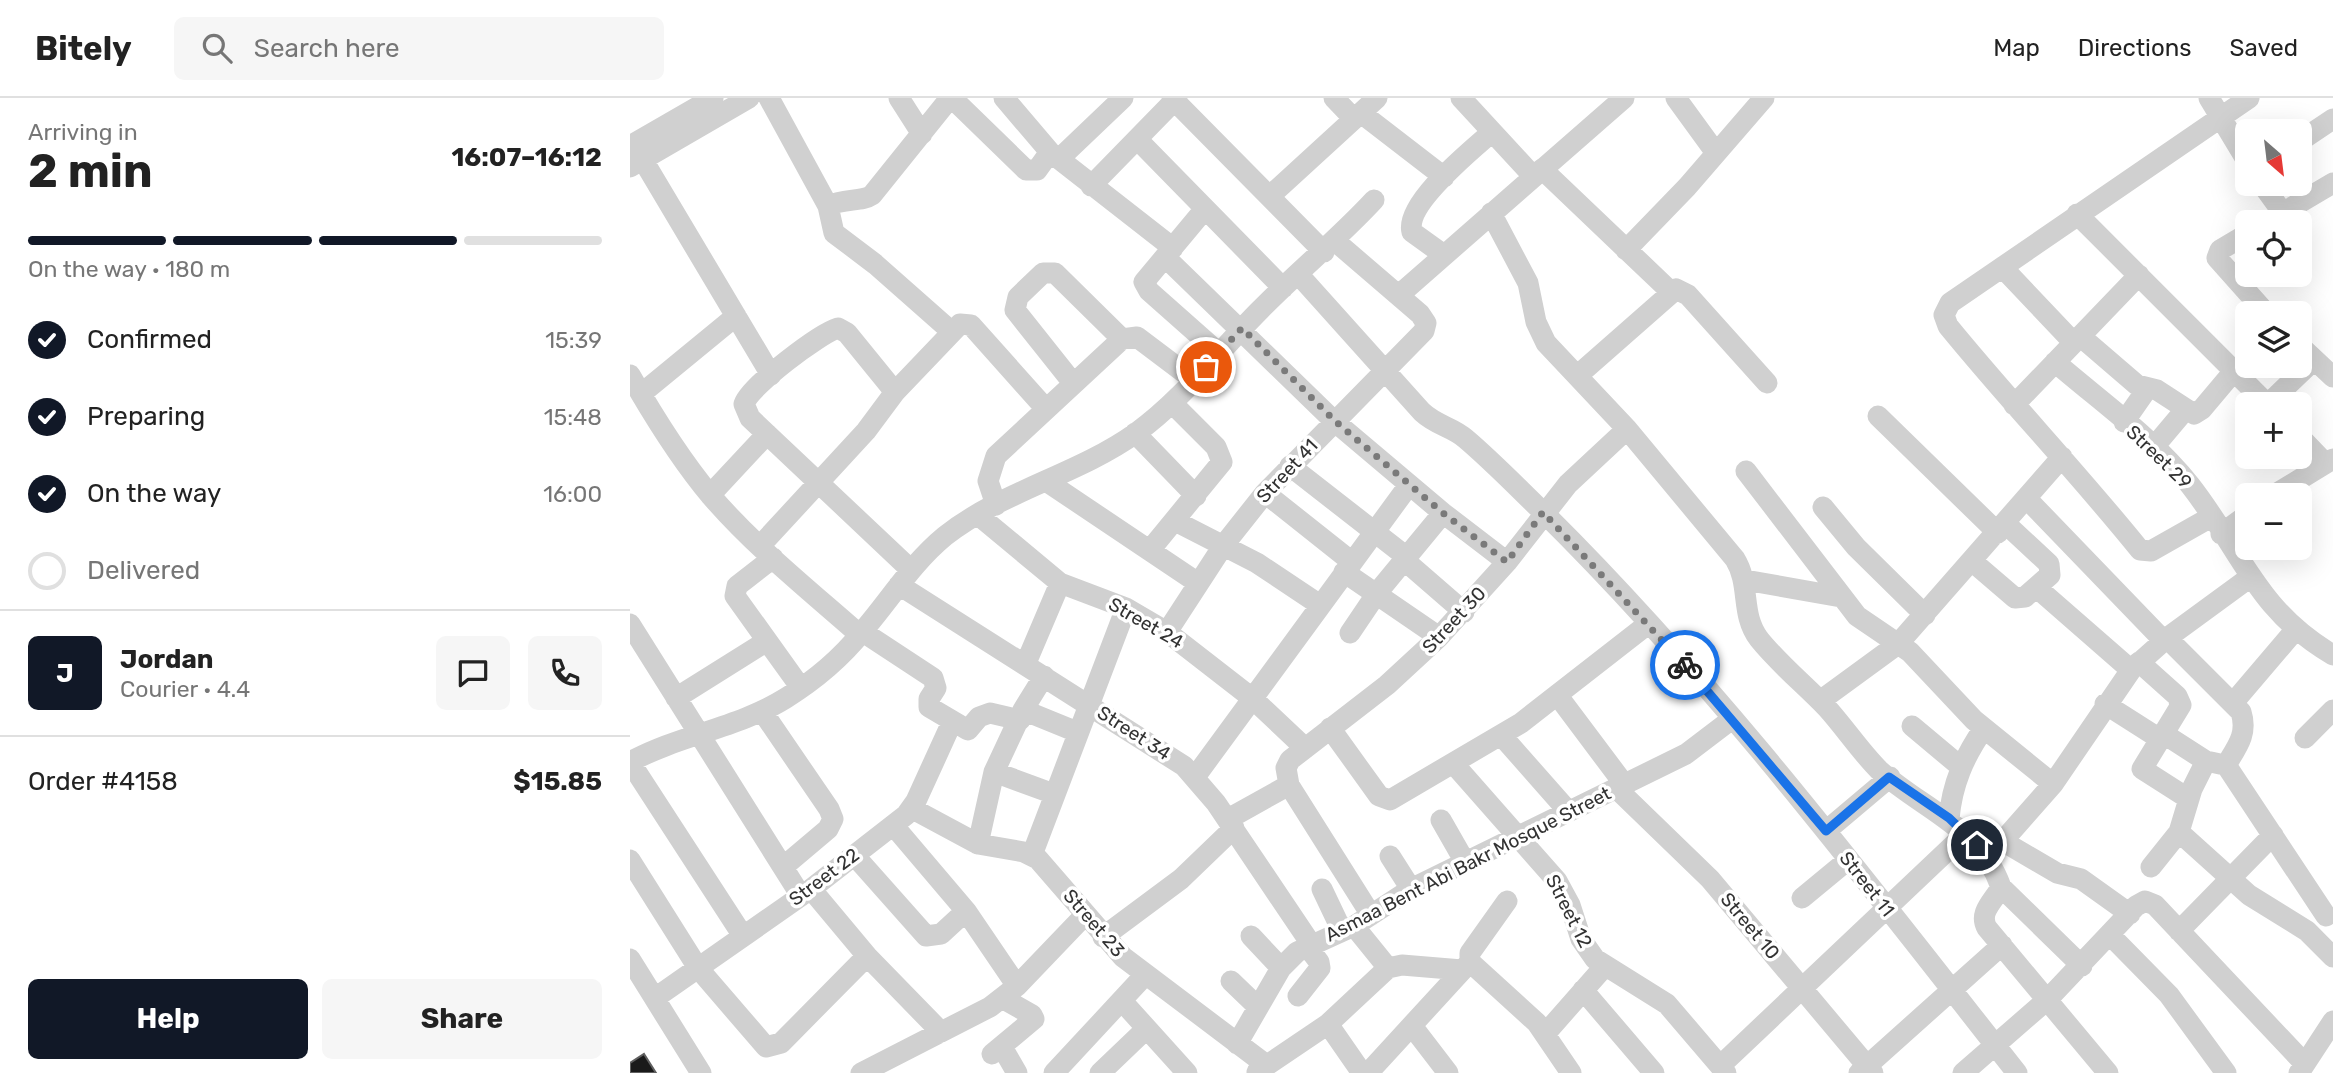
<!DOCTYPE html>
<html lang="en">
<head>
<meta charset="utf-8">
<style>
  body { margin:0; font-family:Rubik,sans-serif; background:#f6f6f6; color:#222; height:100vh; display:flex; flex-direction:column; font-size:26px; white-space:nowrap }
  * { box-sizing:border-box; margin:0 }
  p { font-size:23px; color:#767676 }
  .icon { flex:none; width:38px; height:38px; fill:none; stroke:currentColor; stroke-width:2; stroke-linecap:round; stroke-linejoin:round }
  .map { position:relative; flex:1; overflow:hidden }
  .details { display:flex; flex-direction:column; background:#fff; width:630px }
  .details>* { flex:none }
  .needle { width:46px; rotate:152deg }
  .tools { position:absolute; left:1605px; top:21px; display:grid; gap:14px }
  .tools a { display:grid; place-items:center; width:77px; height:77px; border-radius:10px; background:#fff; box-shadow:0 7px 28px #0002; font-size:35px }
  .pin { position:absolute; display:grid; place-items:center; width:60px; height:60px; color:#fff; margin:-30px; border:4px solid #fff; border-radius:50%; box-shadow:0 2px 7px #0007 }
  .courier { position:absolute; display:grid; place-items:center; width:70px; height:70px; margin:-35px; border:5px solid #1a73e8; border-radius:50%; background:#fff; color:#222; box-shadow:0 2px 9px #0007 }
  .head em { font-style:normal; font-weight:700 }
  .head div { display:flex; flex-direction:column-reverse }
  .head { display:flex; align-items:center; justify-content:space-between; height:119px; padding:0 28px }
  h1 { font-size:46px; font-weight:700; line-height:52px }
  .bar { display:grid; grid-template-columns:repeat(4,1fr); gap:10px 7px; align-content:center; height:84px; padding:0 28px }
  .bar i { height:9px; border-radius:5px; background:#e0e0e0 }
  .bar .on { background:#111827 }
  .bar p { grid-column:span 4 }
  .line { display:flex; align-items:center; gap:18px; padding:0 28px; border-top:2px solid #e0e0e0 }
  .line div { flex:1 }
  .round { display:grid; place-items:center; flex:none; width:74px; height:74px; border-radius:10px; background:#f6f6f6 }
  ol { padding:0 28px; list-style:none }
  li { display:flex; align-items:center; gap:21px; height:77px }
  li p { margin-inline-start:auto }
  li .icon { padding:7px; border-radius:50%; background:#111827; color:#fff; stroke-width:4 }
  li:last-child { color:#767676 }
  li i { width:38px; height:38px; border:4px solid #e0e0e0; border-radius:50% }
  .primary-button { display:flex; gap:14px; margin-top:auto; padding:14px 28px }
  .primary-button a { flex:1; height:80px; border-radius:10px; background:#111827; color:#fff; font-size:28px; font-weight:700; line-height:80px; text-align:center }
  .primary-button a+a { background:#f6f6f6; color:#222 }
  header { display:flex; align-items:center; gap:42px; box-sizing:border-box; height:98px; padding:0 35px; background:#fff; border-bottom:2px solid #e0e0e0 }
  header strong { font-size:33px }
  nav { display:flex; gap:38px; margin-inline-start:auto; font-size:24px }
  .search { width:490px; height:63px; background:#f6f6f6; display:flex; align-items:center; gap:18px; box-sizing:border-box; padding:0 24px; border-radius:10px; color:#767676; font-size:26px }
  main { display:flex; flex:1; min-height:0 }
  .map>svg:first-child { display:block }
  .building { fill:#1a1a1a; stroke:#5f5f5f; stroke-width:2 }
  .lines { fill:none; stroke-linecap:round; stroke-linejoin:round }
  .minor { stroke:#d0d0d0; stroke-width:21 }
  .done { stroke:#7a7a7a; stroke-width:7; stroke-dasharray:0 12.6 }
  .route { stroke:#1a73e8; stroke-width:9 }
  .labels { text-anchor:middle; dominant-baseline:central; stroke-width:7; stroke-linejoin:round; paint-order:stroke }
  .street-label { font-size:19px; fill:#333; stroke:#fff }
</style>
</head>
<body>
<header>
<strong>Bitely</strong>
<div class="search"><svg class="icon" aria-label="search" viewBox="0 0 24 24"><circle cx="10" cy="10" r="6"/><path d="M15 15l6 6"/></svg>Search here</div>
<nav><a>Map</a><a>Directions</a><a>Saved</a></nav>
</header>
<main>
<section class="details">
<div class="head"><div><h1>2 min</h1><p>Arriving in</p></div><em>16:07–16:12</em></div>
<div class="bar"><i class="on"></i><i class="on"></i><i class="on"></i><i></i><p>On the way · 180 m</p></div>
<ol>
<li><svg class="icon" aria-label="check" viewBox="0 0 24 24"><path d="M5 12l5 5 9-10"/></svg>Confirmed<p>15:39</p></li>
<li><svg class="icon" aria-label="check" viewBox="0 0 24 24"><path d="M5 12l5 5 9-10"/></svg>Preparing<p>15:48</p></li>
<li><svg class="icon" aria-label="check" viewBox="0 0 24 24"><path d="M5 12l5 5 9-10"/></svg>On the way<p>16:00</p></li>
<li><i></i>Delivered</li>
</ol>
<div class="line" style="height:126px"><b class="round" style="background:#111827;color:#fff">J</b><div><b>Jordan</b><p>Courier · 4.4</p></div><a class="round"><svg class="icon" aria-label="chat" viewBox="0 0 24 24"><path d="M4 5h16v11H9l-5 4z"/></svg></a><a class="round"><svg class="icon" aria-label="phone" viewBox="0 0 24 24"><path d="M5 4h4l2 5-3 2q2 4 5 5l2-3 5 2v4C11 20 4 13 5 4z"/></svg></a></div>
<div class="line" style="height:91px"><div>Order #4158</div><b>$15.85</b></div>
<div class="primary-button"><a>Help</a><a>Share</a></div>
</section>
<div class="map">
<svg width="1703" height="975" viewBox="0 0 1703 975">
  <rect width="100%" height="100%" fill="#fff"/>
  <path class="building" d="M 14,956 L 26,975 L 0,975 L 0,965 Z"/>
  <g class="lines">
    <path class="minor" d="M 139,0 L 198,108 L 204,135 L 245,166 L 322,234
      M 269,0 L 292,36
      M 374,0 L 420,54 L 543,150
      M 542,0 L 694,154
      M 704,0 L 724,21
      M 831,0 L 903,78
      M 1046,0 L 1086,55
      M 1579,0 L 1617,63
      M 731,15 L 814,79
      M 507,41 L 653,190
      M 1670,43 L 1703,21
      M 0,48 L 83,0
      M 429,61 L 493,0
      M 13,62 L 141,277
      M 0,69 L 119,0
      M 912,71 L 1040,193
      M 1632,86 L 1653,115
      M 461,88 L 547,0
      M 641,97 L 747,0
      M 198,108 C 214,100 232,104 242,97 L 316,5 L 323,1 L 396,72 L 407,72 L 420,54
      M 574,112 L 514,184 L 519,193 L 589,255
      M 861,115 L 898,185 L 906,224 L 916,245 L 997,331 L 1105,461 C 1121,487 1110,516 1129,541 C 1149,566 1175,587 1197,610 C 1215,630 1230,653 1249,672 C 1292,711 1350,729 1371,789 C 1364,803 1348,814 1357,830 L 1478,975
      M 1447,116 L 1637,306
      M 1637,124 L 1703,85
      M 1617,136 L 1590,152 L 1587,160 L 1636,215
      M 996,152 L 1057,89 L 1134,0
      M 814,157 L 782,134 C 774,106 842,52 862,34
      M 535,159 L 704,323 L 813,415 L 877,464
      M 1372,169 L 1444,245
      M 669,177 L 792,314 C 807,328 823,329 836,341 C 863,364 888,390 913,414 C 1087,586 1236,783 1387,975
      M 769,197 L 994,0
      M 1450,238 L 1507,287 L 1527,292 L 1564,316 L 1572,311 L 1604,273
      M 1670,248 L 1703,279
      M 1425,264 C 1470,303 1523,340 1560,387 C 1611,452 1626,512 1703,557
      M 0,277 C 24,319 50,361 81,398 C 125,449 179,492 230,537
      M 947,278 L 1046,191 L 1058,197 L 1137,285
      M 443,285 L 385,212 L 388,199 L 413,175 L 425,175 L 492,241
      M 265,294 L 217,235 L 208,230 C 189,236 120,288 114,306 L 120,320 L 280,471
      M 11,296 L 106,218
      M 1638,306 L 1684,262
      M 1384,307 L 1509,177
      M 1248,318 L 1368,435
      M 1494,324 L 1517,291
      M 505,335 L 566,398
      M 1670,339 L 1695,365
      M 1523,350 L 1555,312
      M 660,368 L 769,453 L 781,468 L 834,514
      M 1116,373 L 1227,518 L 1280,554 L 1344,622 L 1423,686
      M 416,383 L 568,485
      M 635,395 L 722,464
      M 80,397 L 137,336
      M 1644,397 L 1703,361
      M 1398,402 L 1534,543
      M 366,407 L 358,383 L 366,358 L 492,241 L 507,239 L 564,282
      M 1193,409 L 1226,449 L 1295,517
      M 348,417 L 430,485 L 496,510 L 537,534 L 622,600 L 675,650
      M 1581,419 L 1521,453 L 1510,452 C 1448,375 1380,304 1318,228 L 1314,217 L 1320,205 L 1619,0
      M 545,423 L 627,465 L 690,507
      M 1591,436 L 1617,417
      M 130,448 L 236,333 L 265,294 L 330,226 L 341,227 L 416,311
      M 520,452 L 592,364 L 586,349 L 542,305
      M 143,460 L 107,488 L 105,498 L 171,590
      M 1343,464 L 1385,500 L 1395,499 L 1420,477 L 1419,466 L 1376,426
      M 714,474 L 809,539
      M 1115,482 L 1211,499
      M 269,487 L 554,668 L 586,705 L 681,846
      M 1407,490 L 1501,572
      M 0,526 L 171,798
      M 233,534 L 303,580 L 306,590 L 299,601 L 299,609 L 338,632 L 349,619 L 360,615 L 390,622
      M 537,534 L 593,448 L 635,395 L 794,233 L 796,225 L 790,216 L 705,143
      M 720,535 L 747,495 L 813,415
      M 1537,540 L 1611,614 C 1618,636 1607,649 1596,667
      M 1509,564 L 1547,598 L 1551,607 L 1512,671 L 1559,701
      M 396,565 L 430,485
      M 928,598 L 994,686
      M 46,600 L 137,543
      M 1190,603 L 1268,546 L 1432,359
      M 1603,605 L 1666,531
      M 1475,606 L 1530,641
      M 393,612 L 447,634
      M 132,613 L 199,711 L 203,721 L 198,731 L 153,769
      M 1282,628 L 1331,669
      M 700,630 L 749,698 L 760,702 L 891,625 L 1018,526
      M 1534,636 L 1576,663 L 1590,666
      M 871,637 L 938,713
      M 1675,640 L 1703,612
      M 0,664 C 49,637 108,630 156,600 C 185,582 211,560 232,534 C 260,502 281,466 315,438 C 372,393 447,377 506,335 C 553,301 589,253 630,212 C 667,174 708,141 744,102
      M 0,664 L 113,838
      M 823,665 L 927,783 L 940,807 L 951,841 L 965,861 L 1037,906 L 1096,975
      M 1596,667 L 1696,818
      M 364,674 L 424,696
      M 565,679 L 779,387
      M 986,690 L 1080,781 L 1243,975
      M 281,710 L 348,746 L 394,754 L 408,761 L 493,859 L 635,966
      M 598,721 L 659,687
      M 1319,721 C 1322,686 1334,659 1354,630
      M 811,722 L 835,764
      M 263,727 L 336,813 L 387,888
      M 1196,733 L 1260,679
      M 1549,734 L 1619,797 L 1677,833 L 1703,859
      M 1374,744 L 1427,775 L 1451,781 L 1500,816
      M 348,746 L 364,674 L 393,612 L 414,578
      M 224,757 L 296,838 L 311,836 L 336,813
      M 402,757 L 496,510
      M 760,758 L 781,791
      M 1357,761 L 1423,686 L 1501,572 L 1537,540 L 1619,480
      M 0,762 L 68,870 L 136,949 L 151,945 L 237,858
      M 1521,769 L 1549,734 L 1562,691 L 1576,663
      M 1371,789 L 1452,868
      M 181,791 L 237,858 L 311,934
      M 692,791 L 712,833
      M 1172,800 L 1218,762
      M 877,803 L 840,855 L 840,864 L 907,925 L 941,975
      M 741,817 L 659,687 L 656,670 L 660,662 L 757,587 L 809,539 L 877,464 L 938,386 L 997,331
      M 724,828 L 758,870
      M 1549,833 L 1643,737
      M 1480,837 L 1539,897 L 1596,975
      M 621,838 L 651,870
      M 473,839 L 551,781 L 604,730
      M 0,861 L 71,975
      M 601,883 L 628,909
      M 953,892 L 1024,975
      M 668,898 L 690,870 L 689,864 L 677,848
      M 25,900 L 181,791 L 276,717 L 286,703 L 322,624
      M 492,903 L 557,975
      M 698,926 L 732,975
      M 782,928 L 818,975
      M 915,936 L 974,869
      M 607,946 L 651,870 L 667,854 L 724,828 L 781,791 L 1056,656 L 1102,621
      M 372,949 L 387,975
      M 362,956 L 404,921 L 402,917 L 372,900
      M 1090,968 L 1336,735
      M 627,974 L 698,926 L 758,870 L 772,867 L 832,872
      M 231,975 L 360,909 L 387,888 L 454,818
      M 424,975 L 515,877
      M 470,975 L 515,932
      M 738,975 L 839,865
      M 1229,975 L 1372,847
      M 1333,975 L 1418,901 L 1506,808 L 1515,803 L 1525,807 L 1675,966
      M 1669,975 L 1703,923"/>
  </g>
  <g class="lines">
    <path class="done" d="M 576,269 L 612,230 L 705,323 L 813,415 L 877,464 L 913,414 L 1055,567"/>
    <path class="route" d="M 1055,567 L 1196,733 L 1259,679 L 1319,720 L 1347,747"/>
  </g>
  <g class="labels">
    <g class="street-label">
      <text transform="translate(1529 359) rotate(44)">Street 29</text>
      <text transform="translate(657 373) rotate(-47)">Street 41</text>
      <text transform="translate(824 522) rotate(-47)">Street 30</text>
      <text transform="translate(516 525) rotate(30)">Street 24</text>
      <text transform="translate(504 635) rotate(33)">Street 34</text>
      <text transform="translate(838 766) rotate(-27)">Asmaa Bent Abi Bakr Mosque Street</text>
      <text transform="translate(194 779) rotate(-37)">Street 22</text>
      <text transform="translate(1237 786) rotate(52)">Street 11</text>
      <text transform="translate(939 813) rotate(63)">Street 12</text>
      <text transform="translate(464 825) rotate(49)">Street 23</text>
      <text transform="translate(1120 828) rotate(50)">Street 10</text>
    </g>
  </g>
</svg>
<div class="tools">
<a><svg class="needle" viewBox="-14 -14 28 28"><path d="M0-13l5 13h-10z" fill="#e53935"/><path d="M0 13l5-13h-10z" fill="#767676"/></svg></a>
<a><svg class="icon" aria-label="locate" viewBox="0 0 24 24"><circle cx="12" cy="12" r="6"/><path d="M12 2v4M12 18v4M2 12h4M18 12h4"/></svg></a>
<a><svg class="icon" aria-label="layers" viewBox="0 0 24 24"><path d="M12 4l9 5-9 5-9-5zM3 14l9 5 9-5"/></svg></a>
<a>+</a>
<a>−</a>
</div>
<div class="pin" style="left:576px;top:269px;background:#ea580c"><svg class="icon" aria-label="bag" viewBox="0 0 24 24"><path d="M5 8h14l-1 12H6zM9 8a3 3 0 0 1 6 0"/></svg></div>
<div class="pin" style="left:1347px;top:747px;background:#1f2937"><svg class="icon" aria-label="home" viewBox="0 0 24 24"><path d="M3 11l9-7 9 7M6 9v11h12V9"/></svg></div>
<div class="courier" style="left:1055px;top:567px"><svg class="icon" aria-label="bike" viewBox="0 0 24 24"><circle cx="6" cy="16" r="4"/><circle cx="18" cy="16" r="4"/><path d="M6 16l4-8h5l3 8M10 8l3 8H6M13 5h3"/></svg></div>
</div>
</main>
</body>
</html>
